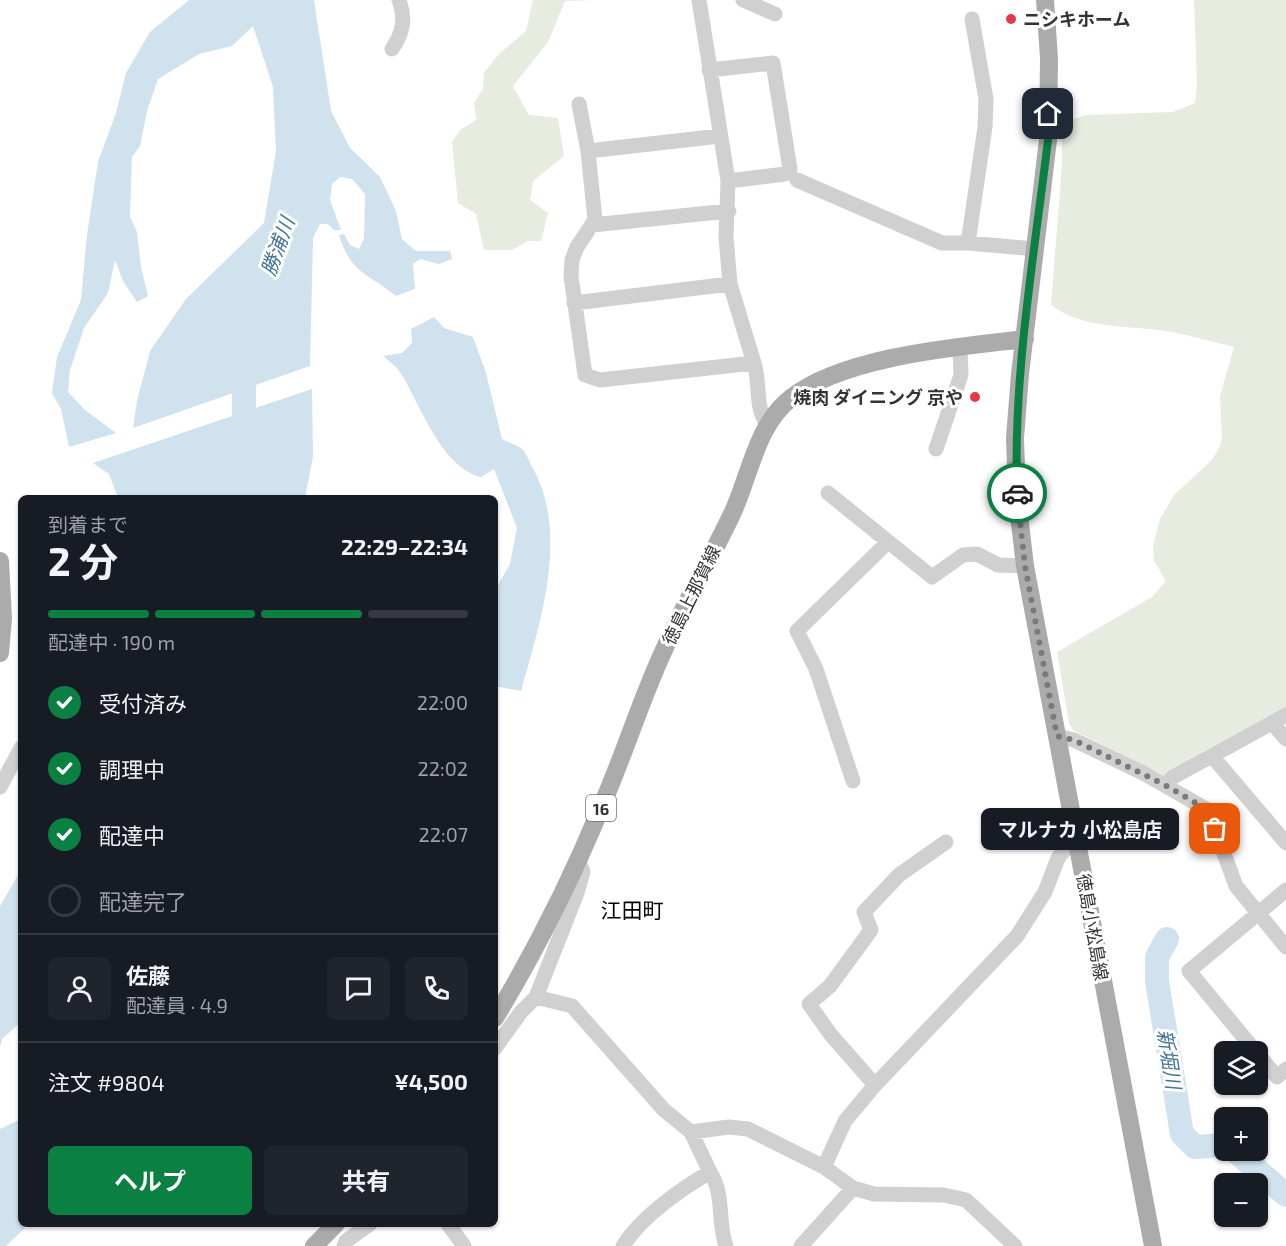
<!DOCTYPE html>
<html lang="ja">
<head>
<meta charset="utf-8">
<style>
  body { margin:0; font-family:"Exo 2","Noto Sans JP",sans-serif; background:#20242c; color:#f1f3f6; height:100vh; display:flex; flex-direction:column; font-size:22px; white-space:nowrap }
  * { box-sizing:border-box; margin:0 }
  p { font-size:20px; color:#9ea1a6 }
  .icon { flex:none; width:33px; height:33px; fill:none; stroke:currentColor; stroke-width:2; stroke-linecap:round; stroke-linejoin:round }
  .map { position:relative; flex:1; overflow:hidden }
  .sheet { position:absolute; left:18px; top:495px; width:480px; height:732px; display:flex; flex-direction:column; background:#171b24; border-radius:9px; box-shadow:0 2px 4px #0004 }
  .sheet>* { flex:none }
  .controls { position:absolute; left:1214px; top:1041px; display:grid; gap:12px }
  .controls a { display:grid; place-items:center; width:54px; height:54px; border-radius:9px; background:#171b24; box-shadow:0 2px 4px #0004; font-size:30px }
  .pin { position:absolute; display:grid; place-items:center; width:51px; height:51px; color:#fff; margin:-26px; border-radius:12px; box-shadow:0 3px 9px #0006 }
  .courier { position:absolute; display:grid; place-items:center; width:60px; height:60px; margin:-30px; border:4px solid #0b8043; border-radius:50%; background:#fff; color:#222; box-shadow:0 2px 8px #0007 }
  .bubble { position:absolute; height:42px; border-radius:9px; background:#171b24; box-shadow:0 2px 4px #0004; font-size:20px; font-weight:700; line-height:42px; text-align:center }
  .head em { font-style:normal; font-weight:700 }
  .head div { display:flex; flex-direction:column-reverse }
  .head { display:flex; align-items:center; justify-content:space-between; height:102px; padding:0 30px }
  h1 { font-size:39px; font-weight:700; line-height:45px }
  .bar { display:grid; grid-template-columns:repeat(4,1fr); gap:9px 6px; align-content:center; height:72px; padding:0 30px }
  .bar i { height:8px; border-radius:4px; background:#363941 }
  .bar .current { background:#0b8043 }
  .bar p { grid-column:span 4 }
  .line { display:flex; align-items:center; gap:15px; padding:0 30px; border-top:2px solid #363941 }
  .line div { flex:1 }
  .round { display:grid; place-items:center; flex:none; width:63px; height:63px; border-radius:9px; background:#20242c }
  ol { padding:0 30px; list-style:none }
  li { display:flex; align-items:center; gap:18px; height:66px }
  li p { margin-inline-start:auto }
  li .icon { padding:6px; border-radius:50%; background:#0b8043; color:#fff; stroke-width:4 }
  li:last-child { color:#9ea1a6 }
  li i { width:33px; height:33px; border:3px solid #363941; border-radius:50% }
  .cta { display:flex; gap:12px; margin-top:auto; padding:12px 30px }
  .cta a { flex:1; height:69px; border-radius:9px; background:#0b8043; color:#fff; font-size:24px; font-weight:700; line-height:69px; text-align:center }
  .cta a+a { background:#20242c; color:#f1f3f6 }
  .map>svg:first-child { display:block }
  .green { fill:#e6ecdf }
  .water { fill:#cfe2ee }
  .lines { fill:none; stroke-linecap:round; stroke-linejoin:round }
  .river { stroke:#cfe2ee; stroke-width:24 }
  .minor { stroke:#d0d0d0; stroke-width:15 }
  .major { stroke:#ababab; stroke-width:18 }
  .done { stroke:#7a7a7a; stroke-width:6; stroke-dasharray:0 10.8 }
  .route { stroke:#0b8043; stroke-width:8 }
  .poi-dot { fill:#e63946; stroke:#fff; stroke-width:2 }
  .labels { text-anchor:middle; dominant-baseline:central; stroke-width:6; stroke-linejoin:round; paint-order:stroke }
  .shield { fill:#fff; stroke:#707070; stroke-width:1.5 }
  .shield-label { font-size:16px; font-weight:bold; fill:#333 }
  .poi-label { font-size:18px; font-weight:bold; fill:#333; stroke:#fff; text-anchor:start }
  .street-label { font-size:18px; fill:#333; stroke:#fff }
  .water-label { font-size:20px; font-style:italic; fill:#3f7597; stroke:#fff }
  .quarter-label { font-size:21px; fill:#000; stroke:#fff }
</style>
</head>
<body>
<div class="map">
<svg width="1286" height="1246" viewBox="0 0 1286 1246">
  <rect width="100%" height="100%" fill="#fff"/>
  <path class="green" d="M 533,0 L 594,0 L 565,1 L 548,42 L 513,86 L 529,115 L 558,118 L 564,156 L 533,181 L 530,200 L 548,213 L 541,241 L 528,241 L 512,250 L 484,250 L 476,214 L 458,203 L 452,142 L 460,130 L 476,120 L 474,103 L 483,89 L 484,72 L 500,53 L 526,31 Z
    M 1194,0 L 1286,0 L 1286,707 L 1163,776 L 1073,730 L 1069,723 L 1057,652 L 1152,597 L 1166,581 L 1154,561 L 1153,546 L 1160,519 L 1174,495 L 1212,460 L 1219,448 L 1222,439 L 1220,396 L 1234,347 C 1213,342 1192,336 1171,332 C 1133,325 1083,330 1051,305 L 1062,165 L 1062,130 L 1070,120 L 1086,115 L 1173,112 L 1195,103 L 1197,85 Z"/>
  <path class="water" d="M 189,0 L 314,0 L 331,111 L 350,148 L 380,177 L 396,211 L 402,239 L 416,251 L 450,251 L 452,259 L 439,264 L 420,259 L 413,264 L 415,289 L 396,296 C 368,273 351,274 339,235 L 344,234 L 350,245 L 359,249 L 364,239 L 365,194 L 352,179 L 340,177 L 332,184 L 330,200 L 341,230 L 334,230 L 328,224 L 320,224 L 313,238 L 310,366 L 133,428 L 137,401 L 150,351 L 186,299 L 264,223 L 276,151 L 273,87 L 253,26 L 232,46 L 199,54 L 158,79 L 147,111 L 140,146 L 132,157 L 130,217 L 137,232 L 141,267 L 148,296 L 137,302 L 123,281 L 115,260 L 108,293 L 84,328 L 70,370 L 68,392 L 85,410 L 116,433 L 69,447 L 61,409 L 52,393 L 57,357 L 81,300 L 87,235 L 98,162 L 116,113 L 126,73 L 150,32 Z
    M 434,317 L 444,328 L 473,337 L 486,373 L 502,439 C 508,443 518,445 523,450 C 527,454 530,464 534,470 C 569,537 540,623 521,691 L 495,686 L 495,590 L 510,564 L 517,528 L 494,469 L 481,477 C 441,468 420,403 400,372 C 396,366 389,361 383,356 L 402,353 L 412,343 L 411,329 Z
    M 312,389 L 313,456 L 305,498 L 118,498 L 109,474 L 93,463 Z
    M 21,870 L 21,1022 L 2,1039 L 0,1047 L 0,906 Z
    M 21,1119 L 21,1224 L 29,1224 L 6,1246 L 0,1246 L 0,1129 Z"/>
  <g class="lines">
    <path class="river" d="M 237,498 L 244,454 L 244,357
      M 1167,939 L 1157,957 L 1157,981 L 1182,1134 L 1195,1147 L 1224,1145
      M 1234,1150 L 1286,1195"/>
    <path class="minor" d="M 699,0 L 728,181
      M 743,0 L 775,14
      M 972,19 L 986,99 L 985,127 L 968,243 L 1035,249
      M 392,49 C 403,33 406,19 399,0
      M 709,70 L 773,63 L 790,169 L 785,174 L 728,181 L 726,237 L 730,284 L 754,363
      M 579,104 L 588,151 L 720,136
      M 588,151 L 595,220 L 577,247 L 572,260 L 571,276 L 585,375 L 600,380 L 754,363 C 761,385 754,407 768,426
      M 797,180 L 942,243 L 968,243
      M 592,225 L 729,211
      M 574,303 L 730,284
      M 936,449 L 961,375 L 960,347
      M 828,493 L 932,577 L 963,555 L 977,554 L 998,565 L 1025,566
      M 1272,723 L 1286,739
      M 1057,736 L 1074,740 L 1143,773 L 1208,810 L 1236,886 L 1286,947
      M 1212,756 L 1286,715
      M 853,781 L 816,669 L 797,631 L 888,542
      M 1165,785 L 1173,777 L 1212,756 L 1286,843
      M 0,787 L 21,748
      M 536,997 L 572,1006 L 664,1110 L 691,1132 L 729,1127 L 748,1129 L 824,1167 L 853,1188 L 874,1194 L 944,1195 L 966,1200 L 1015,1246
      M 495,1048 L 521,1012 L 536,997 L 577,893 L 583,872 L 578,860
      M 1256,1052 L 1189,971 L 1286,890
      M 1257,1053 L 1277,1077 L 1286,1069
      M 875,1085 L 831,1035 L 809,1004 L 830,986 L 871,930 L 864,912 L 899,875 L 946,842
      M 824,1167 L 845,1121 L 875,1085 L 1017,936 L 1045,892 L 1058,858 L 1067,847 L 1078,843
      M 710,1172 C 725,1195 717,1221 726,1246
      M 448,1224 L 464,1246
      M 344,1246 L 346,1241 L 370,1224
      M 623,1246 C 641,1217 681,1189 710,1172 L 691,1132
      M 801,1246 L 853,1188"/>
    <path class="major" d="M 1045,0 L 1049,58 L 1048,140 L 1020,374 L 1015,438 L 1017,498 L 1025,566 L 1153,1246
      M 0,561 L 3,618 L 0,653
      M 495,1018 C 536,950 572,878 602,805 C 624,755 640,702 663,652 C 684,605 710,560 732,514 C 750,476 756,425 791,398 C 844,356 958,347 1025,339
      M 314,1246 L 336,1224"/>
  </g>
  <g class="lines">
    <path class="done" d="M 1017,493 L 1025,566 L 1057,736 L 1074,740 L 1165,785 L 1208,810 L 1215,829"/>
    <path class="route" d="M 1017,493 C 1013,375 1034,257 1048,140 L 1048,114"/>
  </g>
  <g class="poi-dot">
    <circle cx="1011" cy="19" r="6"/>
    <circle cx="975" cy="397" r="6"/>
  </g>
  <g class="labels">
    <rect class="shield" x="586" y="795" width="30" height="26" rx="4.5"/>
    <g class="shield-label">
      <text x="601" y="808">16</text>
    </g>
    <g class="poi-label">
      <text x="1023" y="19">ニシキホーム</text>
      <text x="963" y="397" text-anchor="end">焼肉 ダイニング 京や</text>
    </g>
    <g class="street-label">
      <text transform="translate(691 595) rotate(-64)">徳島上那賀線</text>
      <text transform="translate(1093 927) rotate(80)">徳島小松島線</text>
    </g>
    <g class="water-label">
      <text transform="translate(277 246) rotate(-70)">勝浦川</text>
      <text transform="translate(1170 1059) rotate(81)">新堀川</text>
    </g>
    <g class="quarter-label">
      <text x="632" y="909">江田町</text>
    </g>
  </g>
</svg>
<div class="controls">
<a><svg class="icon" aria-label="layers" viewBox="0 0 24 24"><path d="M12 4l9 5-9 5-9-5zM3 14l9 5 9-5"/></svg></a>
<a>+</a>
<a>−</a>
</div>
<div class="pin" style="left:1215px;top:829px;background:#ea580c"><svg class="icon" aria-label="bag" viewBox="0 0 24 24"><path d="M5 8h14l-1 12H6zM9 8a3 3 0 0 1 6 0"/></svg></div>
<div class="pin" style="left:1048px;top:114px;background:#1f2937"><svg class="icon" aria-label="home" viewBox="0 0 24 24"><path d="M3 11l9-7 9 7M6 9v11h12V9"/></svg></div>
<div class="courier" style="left:1017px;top:493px"><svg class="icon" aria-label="car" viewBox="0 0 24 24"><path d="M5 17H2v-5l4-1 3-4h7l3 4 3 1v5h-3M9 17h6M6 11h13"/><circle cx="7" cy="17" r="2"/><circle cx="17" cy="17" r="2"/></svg></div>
<div class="bubble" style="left:981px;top:808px;width:198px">マルナカ 小松島店</div>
<section class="sheet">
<div class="head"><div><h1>2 分</h1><p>到着まで</p></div><em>22:29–22:34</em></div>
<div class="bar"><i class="current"></i><i class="current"></i><i class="current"></i><i></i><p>配達中 · 190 m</p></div>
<ol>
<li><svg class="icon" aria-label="check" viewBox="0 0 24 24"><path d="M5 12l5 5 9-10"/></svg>受付済み<p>22:00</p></li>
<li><svg class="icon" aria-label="check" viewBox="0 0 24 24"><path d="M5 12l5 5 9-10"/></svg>調理中<p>22:02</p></li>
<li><svg class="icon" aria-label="check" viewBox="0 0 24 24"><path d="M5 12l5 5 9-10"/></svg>配達中<p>22:07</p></li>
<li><i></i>配達完了</li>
</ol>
<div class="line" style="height:108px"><a class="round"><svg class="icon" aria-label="person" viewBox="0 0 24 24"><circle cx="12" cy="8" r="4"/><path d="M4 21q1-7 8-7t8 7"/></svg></a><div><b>佐藤</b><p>配達員 · 4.9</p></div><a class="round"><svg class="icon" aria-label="chat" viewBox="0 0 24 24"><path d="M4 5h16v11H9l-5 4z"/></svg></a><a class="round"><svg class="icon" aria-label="phone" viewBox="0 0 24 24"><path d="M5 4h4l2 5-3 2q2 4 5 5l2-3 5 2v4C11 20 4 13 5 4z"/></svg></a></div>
<div class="line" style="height:78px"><div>注文 #9804</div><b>¥4,500</b></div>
<div class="cta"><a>ヘルプ</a><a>共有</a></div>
</section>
</div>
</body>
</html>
